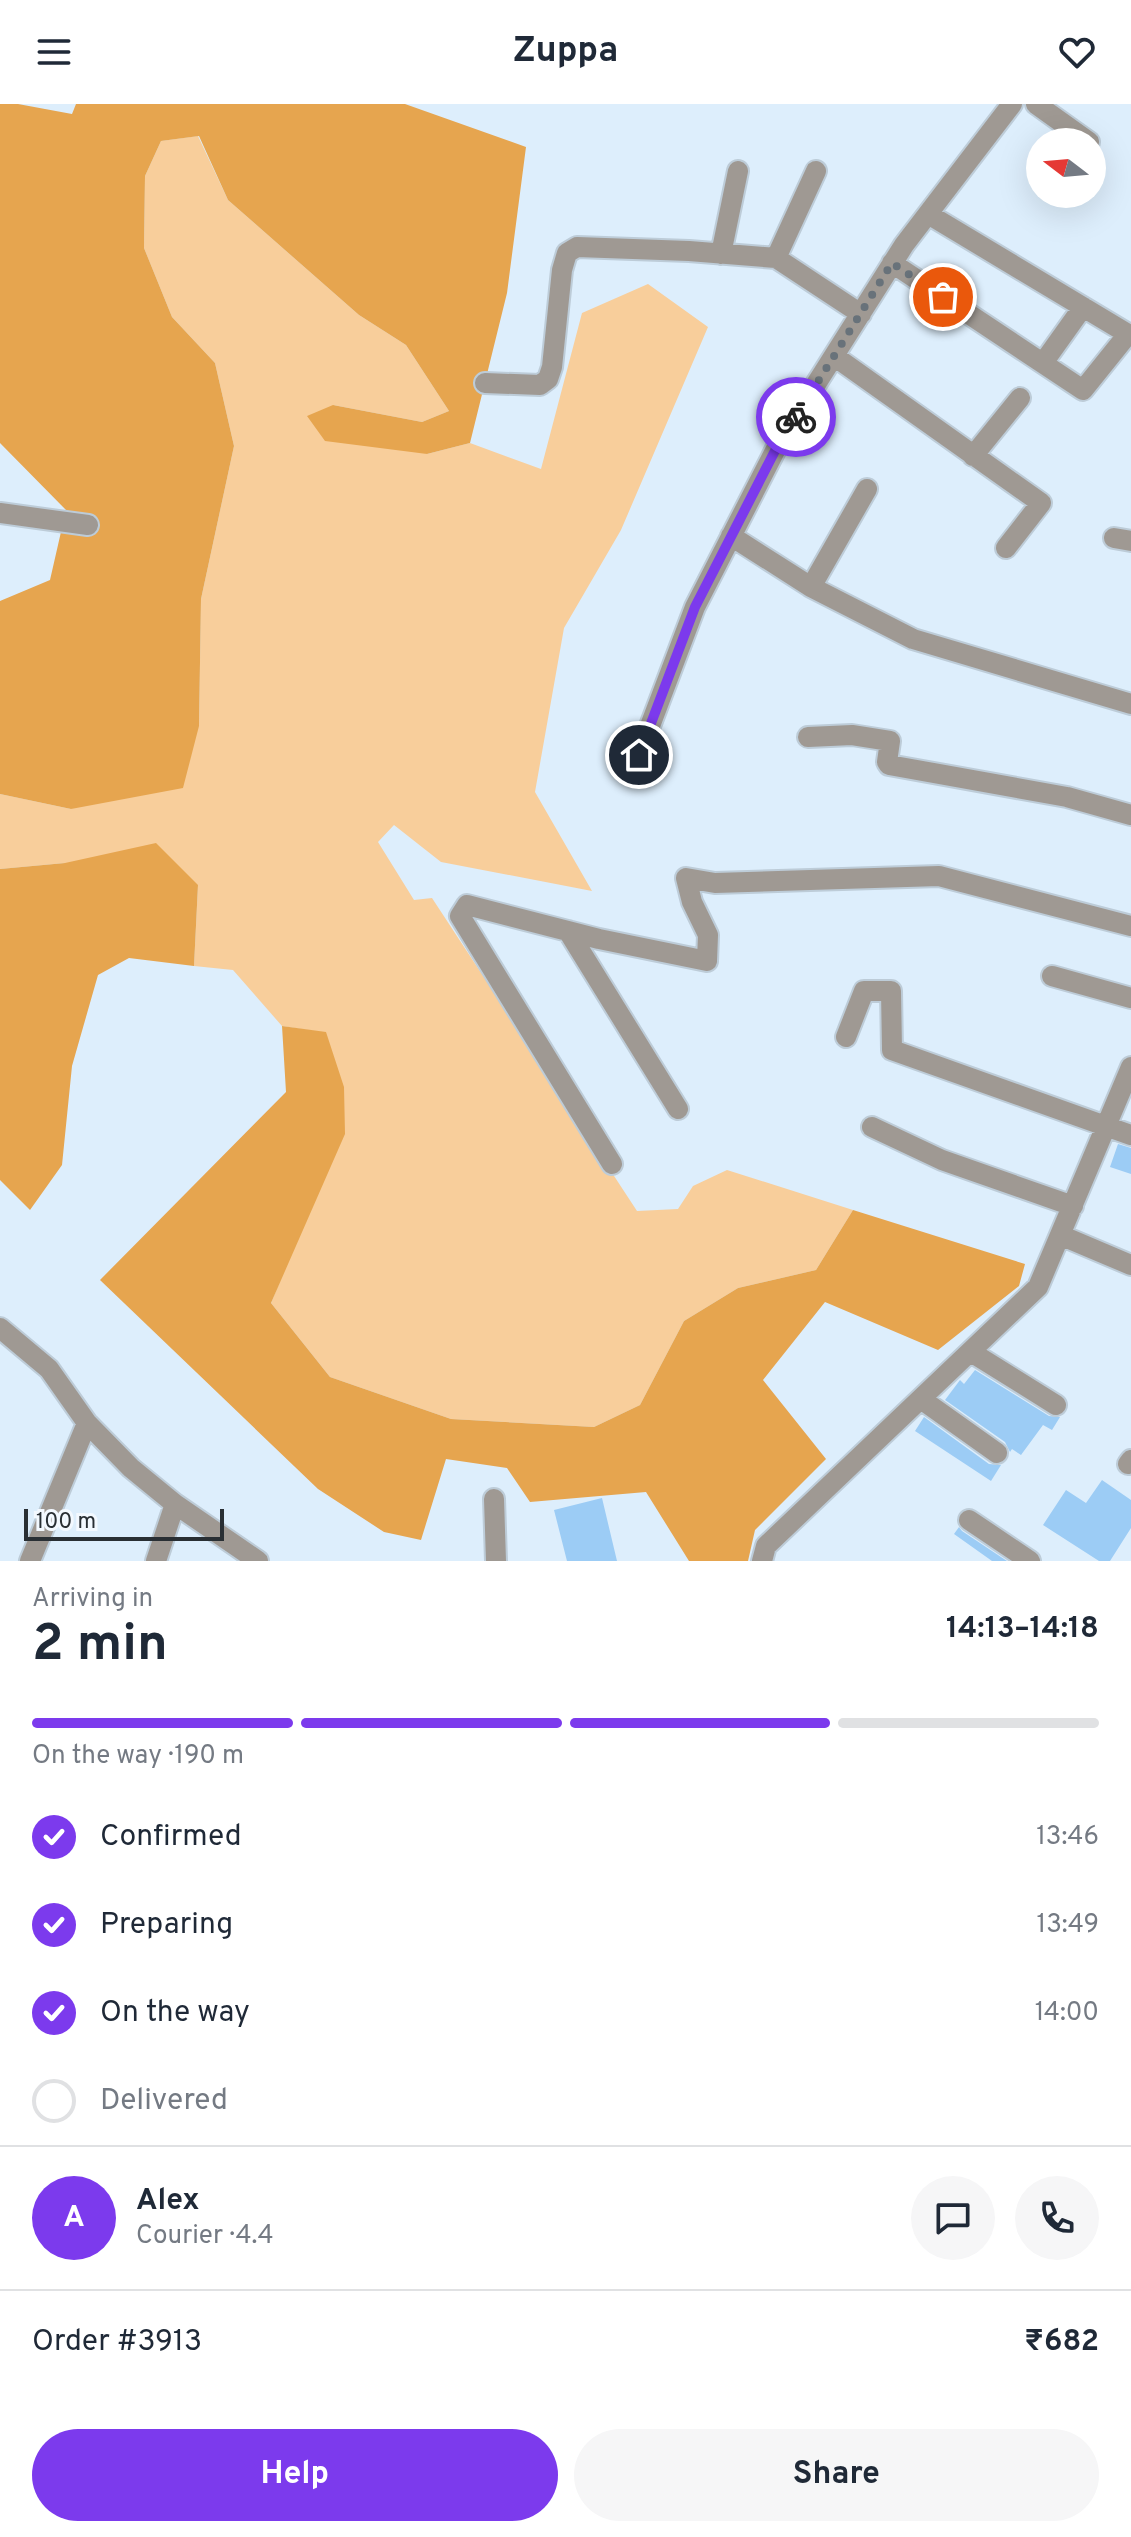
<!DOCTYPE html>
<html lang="en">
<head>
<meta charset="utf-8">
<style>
  body { margin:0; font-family:Overpass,sans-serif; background:#f6f6f7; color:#1f2937; height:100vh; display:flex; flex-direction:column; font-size:30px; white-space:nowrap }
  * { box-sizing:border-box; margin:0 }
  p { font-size:26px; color:#747a83 }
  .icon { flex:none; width:44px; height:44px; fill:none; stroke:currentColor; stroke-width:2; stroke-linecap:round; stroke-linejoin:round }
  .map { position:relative; height:1457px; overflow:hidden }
  .sheet { display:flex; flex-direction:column; background:#fff; flex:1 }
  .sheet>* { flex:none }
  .needle { width:52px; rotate:286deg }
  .buttons { position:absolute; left:1026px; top:24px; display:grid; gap:16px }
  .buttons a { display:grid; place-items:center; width:80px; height:80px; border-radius:50%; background:#fff; box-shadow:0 8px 32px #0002; font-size:40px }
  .scale { position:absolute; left:24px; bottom:20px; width:200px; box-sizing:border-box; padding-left:8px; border:4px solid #292f34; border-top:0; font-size:22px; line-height:28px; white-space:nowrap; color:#292f34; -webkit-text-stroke:6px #f3f9ff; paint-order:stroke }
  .pin { position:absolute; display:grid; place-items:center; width:68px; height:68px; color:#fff; margin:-34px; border:4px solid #fff; border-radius:50%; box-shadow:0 2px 8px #0007 }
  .courier { position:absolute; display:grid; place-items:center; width:80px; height:80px; margin:-40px; border:6px solid #7c3aed; border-radius:50%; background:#fff; color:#222; box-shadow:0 2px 10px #0007 }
  .summary em { font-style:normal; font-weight:700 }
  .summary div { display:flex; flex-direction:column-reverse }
  .summary { display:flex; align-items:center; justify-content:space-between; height:136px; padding:0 32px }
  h1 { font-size:52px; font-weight:700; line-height:60px }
  .bar { display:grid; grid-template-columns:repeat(4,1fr); gap:12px 8px; align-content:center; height:96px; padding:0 32px }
  .bar i { height:10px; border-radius:6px; background:#e0e1e3 }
  .bar .selected { background:#7c3aed }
  .bar p { grid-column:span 4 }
  .line { display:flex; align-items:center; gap:20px; padding:0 32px; border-top:2px solid #e0e1e3 }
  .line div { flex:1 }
  .round { display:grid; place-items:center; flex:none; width:84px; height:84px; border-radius:42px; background:#f6f6f7 }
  ol { padding:0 32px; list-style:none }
  li { display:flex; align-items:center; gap:24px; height:88px }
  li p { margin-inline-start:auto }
  li .icon { padding:8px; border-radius:50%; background:#7c3aed; color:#fff; stroke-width:4 }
  li:last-child { color:#747a83 }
  li i { width:44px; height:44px; border:4px solid #e0e1e3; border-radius:50% }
  .primary-button { display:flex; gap:16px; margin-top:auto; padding:16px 32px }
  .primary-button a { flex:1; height:92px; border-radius:48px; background:#7c3aed; color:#fff; font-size:32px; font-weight:700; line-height:92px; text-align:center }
  .primary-button a+a { background:#f6f6f7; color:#1f2937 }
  header { display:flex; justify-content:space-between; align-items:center; height:104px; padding:0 32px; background:#fff; font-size:36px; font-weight:700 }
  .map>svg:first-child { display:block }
  .green { fill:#f8ce9b }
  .forest { fill:#e6a54f }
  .building { fill:#9cccf5 }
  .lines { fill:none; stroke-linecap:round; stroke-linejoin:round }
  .minor-casing { stroke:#bdccd8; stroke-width:24 }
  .minor { stroke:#9f9993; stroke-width:20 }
  .done { stroke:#68727a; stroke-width:8; stroke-dasharray:0 14.4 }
  .route { stroke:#7c3aed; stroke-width:10 }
</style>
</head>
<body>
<header><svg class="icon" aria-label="menu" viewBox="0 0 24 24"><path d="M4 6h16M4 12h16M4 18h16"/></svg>Zuppa<svg class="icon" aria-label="heart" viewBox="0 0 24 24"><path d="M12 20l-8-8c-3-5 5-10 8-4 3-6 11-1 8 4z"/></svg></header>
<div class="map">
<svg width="1131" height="1457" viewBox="0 0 1131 1457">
  <rect width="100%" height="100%" fill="#ddeefc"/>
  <path class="green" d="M 198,32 L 228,96 L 359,211 L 406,241 L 449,307 L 422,318 L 333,301 L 427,350 L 470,339 L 541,365 L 582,209 L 648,180 L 708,223 L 621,426 L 564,524 L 535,688 L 592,787 L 441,758 L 394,721 L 378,738 L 414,796 L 432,794 L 637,1107 L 678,1105 L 693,1082 L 727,1066 L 853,1106 L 816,1166 L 738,1184 L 684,1217 L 640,1301 L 594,1323 L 451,1315 L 330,1273 L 271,1199 L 304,1119 L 326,929 L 282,922 L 233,866 L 194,862 L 198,781 L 65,759 L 0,765 L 0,690 L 71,705 L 199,622 L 201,495 L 234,342 L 215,259 L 172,213 L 144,144 L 145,72 L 161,37 Z"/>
  <path class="forest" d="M 0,0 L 18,0 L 72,10 L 76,0 L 405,0 L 526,43 L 507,189 L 470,339 L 427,350 L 325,337 L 307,312 L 333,301 L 422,318 L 449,307 L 406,241 L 359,211 L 228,96 L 199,32 L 161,37 L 145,72 L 144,144 L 172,213 L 215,259 L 234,342 L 201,495 L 199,622 L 183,684 L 71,705 L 0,690 L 0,497 L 50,476 L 66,406 L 0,339 Z
    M 156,739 L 198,781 L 194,862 L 129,854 L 98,871 L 72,962 L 62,1061 L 30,1106 L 0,1076 L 0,765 L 65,759 Z
    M 282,922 L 326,928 L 344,983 L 345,1030 L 271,1199 L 330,1273 L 451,1315 L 594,1323 L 640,1301 L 684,1217 L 738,1184 L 816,1166 L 853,1106 L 1025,1160 L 1019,1182 L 938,1246 L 825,1198 L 763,1276 L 826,1355 L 755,1426 L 748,1457 L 689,1457 L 646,1388 L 530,1398 L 507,1364 L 446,1355 L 421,1436 L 384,1428 L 318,1385 L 100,1176 L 286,988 Z"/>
  <path class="building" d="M 1118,1040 L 1131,1044 L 1131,1070 L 1110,1063 Z
    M 975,1266 L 1049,1312 L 1060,1313 L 1052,1326 L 1043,1321 L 1021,1351 L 1012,1345 L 1010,1348 L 1005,1338 L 945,1296 L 960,1276 L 964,1280 Z
    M 924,1313 L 989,1360 L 1001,1361 L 991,1377 L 915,1327 Z
    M 1102,1376 L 1131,1396 L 1131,1424 L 1110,1457 L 1099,1457 L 1043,1421 L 1066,1386 L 1086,1399 Z
    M 602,1394 L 617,1457 L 567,1457 L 554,1406 Z
    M 959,1423 L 962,1427 L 1007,1457 L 992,1457 L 954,1430 Z"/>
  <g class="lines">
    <defs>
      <path id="minor" d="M 1036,0 L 1089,38
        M 721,150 L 738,67
        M 776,154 L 816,67
        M 892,159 L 1083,286 L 1128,230 L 928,110
        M 834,252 L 1041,399 L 1006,444
        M 1043,259 L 1083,203
        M 485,279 L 540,281 L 548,275 L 552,263 L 562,166 L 567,149 L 577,143 L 689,147 L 776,154 L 861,210
        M 973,352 L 1020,294
        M 0,409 L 88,421
        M 731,432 L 811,483 L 913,535 L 1131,600
        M 1114,434 L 1131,437
        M 811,483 L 867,385
        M 808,633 L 852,631 L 890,637 L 887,658 L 889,661 L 1067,693 L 1131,711
        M 639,651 L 695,503 L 780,337 L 904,141 L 1012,0
        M 568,827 L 678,1005
        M 1052,872 L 1131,894
        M 846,933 L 864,887 L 891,887 L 892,946 L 1131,1031
        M 872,1023 L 942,1056 L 1073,1102
        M 612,1060 L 460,812 L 467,801 L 599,835 L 707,857 L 708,831 L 692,798 L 686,774 L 715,779 L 939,772 L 1131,822
        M 1060,1131 L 1131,1161
        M 0,1224 L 49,1265 L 87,1319 L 131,1364 L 175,1400 L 258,1457
        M 971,1248 L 1056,1301
        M 921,1295 L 997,1349
        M 1128,1360 L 1131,1356
        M 494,1395 L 496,1457
        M 969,1416 L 1030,1457
        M 30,1457 L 87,1319
        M 156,1457 L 175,1400
        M 762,1457 L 766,1442 L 1038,1183 L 1131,963"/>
    </defs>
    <use href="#minor" class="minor-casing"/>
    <use href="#minor" class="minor"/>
  </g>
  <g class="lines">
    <path class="done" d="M 796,313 L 892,159 L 943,193"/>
    <path class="route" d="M 639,651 L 695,503 L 780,337 L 796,313"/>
  </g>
</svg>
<div class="buttons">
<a><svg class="needle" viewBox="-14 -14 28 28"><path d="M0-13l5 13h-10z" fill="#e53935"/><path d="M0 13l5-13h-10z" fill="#747a83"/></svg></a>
</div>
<div class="scale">100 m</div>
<div class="pin" style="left:943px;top:193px;background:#ea580c"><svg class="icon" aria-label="bag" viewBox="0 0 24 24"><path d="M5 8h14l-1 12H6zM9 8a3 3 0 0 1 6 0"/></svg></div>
<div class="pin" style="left:639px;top:651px;background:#1f2937"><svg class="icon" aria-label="home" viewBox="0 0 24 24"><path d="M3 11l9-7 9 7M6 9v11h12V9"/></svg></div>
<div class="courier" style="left:796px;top:313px"><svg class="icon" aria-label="bike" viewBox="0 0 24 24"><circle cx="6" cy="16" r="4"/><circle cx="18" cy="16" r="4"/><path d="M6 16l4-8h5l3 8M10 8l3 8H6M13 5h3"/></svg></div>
</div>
<section class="sheet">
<div class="summary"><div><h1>2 min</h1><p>Arriving in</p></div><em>14:13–14:18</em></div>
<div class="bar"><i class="selected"></i><i class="selected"></i><i class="selected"></i><i></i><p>On the way · 190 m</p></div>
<ol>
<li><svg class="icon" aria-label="check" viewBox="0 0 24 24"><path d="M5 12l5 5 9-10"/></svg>Confirmed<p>13:46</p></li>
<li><svg class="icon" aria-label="check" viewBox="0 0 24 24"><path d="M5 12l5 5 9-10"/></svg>Preparing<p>13:49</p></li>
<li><svg class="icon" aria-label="check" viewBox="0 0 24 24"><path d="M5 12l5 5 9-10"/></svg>On the way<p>14:00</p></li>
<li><i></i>Delivered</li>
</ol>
<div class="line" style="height:144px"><b class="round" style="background:#7c3aed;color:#fff">A</b><div><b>Alex</b><p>Courier · 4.4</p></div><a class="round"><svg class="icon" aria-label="chat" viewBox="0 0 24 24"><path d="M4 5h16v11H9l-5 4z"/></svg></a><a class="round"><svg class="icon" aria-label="phone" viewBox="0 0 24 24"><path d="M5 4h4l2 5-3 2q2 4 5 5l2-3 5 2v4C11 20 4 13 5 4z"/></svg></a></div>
<div class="line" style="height:104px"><div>Order #3913</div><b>₹682</b></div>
<div class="primary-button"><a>Help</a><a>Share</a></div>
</section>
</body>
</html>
